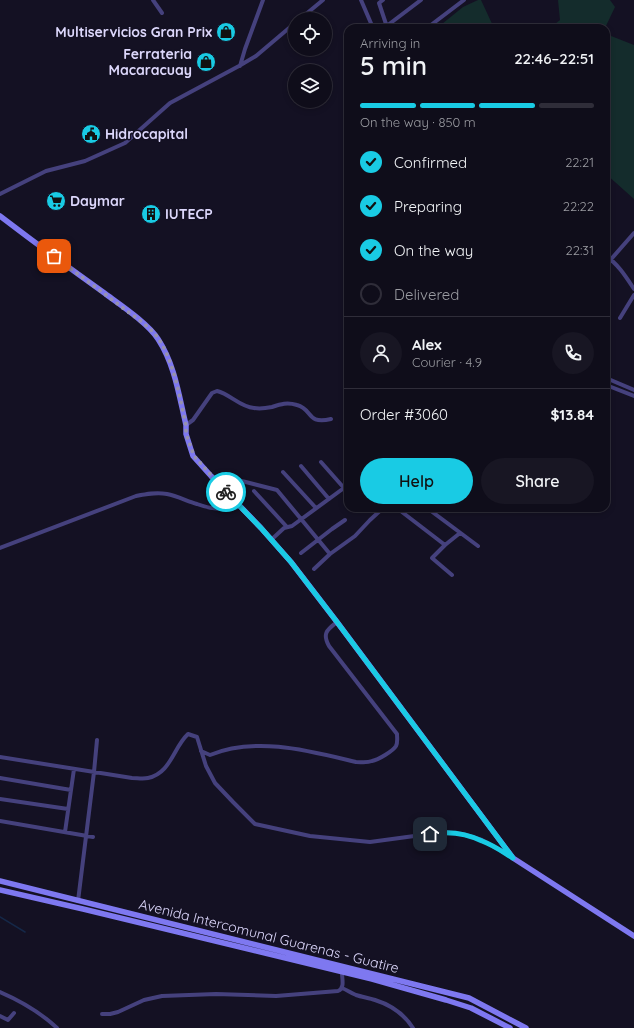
<!DOCTYPE html>
<html lang="en">
<head>
<meta charset="utf-8">
<style>
  body { margin:0; font-family:Quicksand,sans-serif; background:#181623; color:#f1f3f6; height:100vh; display:flex; flex-direction:column; font-size:15px; white-space:nowrap }
  * { box-sizing:border-box; margin:0 }
  p { font-size:13px; color:#9b9ca2 }
  .icon { flex:none; width:22px; height:22px; fill:none; stroke:currentColor; stroke-width:2; stroke-linecap:round; stroke-linejoin:round }
  .map { position:relative; flex:1; overflow:hidden }
  .sheet { position:absolute; left:344px; top:24px; width:266px; height:488px; display:flex; flex-direction:column; background:#0f0d1a; border-radius:12px; box-shadow:0 2px 6px #0003,0 0 0 1px #2f2d39 }
  .sheet>* { flex:none }
  .buttons { position:absolute; left:288px; top:12px; display:grid; gap:8px }
  .buttons a { display:grid; place-items:center; width:44px; height:44px; border-radius:50%; background:#0f0d1a; box-shadow:0 2px 6px #0003,0 0 0 1px #2f2d39; font-size:20px }
  .pin { position:absolute; display:grid; place-items:center; width:34px; height:34px; color:#fff; margin:-17px; border-radius:8px; box-shadow:0 2px 6px #0006 }
  .courier { position:absolute; display:grid; place-items:center; width:40px; height:40px; margin:-20px; border:3px solid #19cbe4; border-radius:50%; background:#fff; color:#222; box-shadow:0 1px 5px #0007 }
  .headline em { font-style:normal; font-weight:600 }
  .headline div { display:flex; flex-direction:column-reverse }
  .headline { display:flex; align-items:center; justify-content:space-between; height:68px; padding:0 16px }
  h1 { font-size:26px; font-weight:600; line-height:30px }
  .bar { display:grid; grid-template-columns:repeat(4,1fr); gap:6px 4px; align-content:center; height:48px; padding:0 16px }
  .bar i { height:5px; border-radius:3px; background:#2f2d39 }
  .bar .on { background:#19cbe4 }
  .bar p { grid-column:span 4 }
  .line { display:flex; align-items:center; gap:10px; padding:0 16px; border-top:1px solid #2f2d39 }
  .line div { flex:1 }
  .round { display:grid; place-items:center; flex:none; width:42px; height:42px; border-radius:21px; background:#181623 }
  ol { padding:0 16px; list-style:none }
  li { display:flex; align-items:center; gap:12px; height:44px }
  li p { margin-inline-start:auto }
  li .icon { padding:4px; border-radius:50%; background:#19cbe4; color:#111; stroke-width:4 }
  li:last-child { color:#9b9ca2 }
  li i { width:22px; height:22px; border:2px solid #2f2d39; border-radius:50% }
  .button { display:flex; gap:8px; margin-top:auto; padding:8px 16px }
  .button a { flex:1; height:46px; border-radius:24px; background:#19cbe4; color:#111; font-size:16px; font-weight:600; line-height:46px; text-align:center }
  .button a+a { background:#181623; color:#f1f3f6 }
  .map>svg:first-child { display:block }
  .green { fill:#142c2c }
  .lines { fill:none; stroke-linecap:round; stroke-linejoin:round }
  .stream { stroke:#152848; stroke-width:1.5 }
  .minor { stroke:#45417d; stroke-width:4 }
  .secondary { stroke:#7e78f0; stroke-width:5.5 }
  .done { stroke:#9692af; stroke-width:4; stroke-dasharray:0 7.2 }
  .route { stroke:#19cbe4; stroke-width:5 }
  .labels { text-anchor:middle; dominant-baseline:central; stroke-width:3; stroke-linejoin:round; paint-order:stroke }
  .poi-label { font-size:14px; font-weight:bold; fill:#dcd7fb; stroke:#141123; text-anchor:start }
  .street-label { font-size:14px; fill:#dcd7fb; stroke:#141123 }
</style>
</head>
<body>
<div class="map">
<svg width="634" height="1028" viewBox="0 0 634 1028">
  <rect width="100%" height="100%" fill="#141123"/>
  <path class="green" d="M 478,0 L 481,0 L 494,28 L 437,28 L 463,7 Z
    M 558,0 L 610,0 L 615,7 L 605,28 L 550,28 L 560,20 Z
    M 606,34 L 634,45 L 634,199 L 606,174 Z"/>
  <g class="lines">
    <path class="stream" d="M 0,917 L 25,932"/>
    <path class="minor" d="M 153,0 L 162,13
      M 361,0 L 373,28
      M 383,0 L 379,3 L 387,27
      M 300,19 L 323,0
      M 384,28 L 421,0
      M 427,28 L 464,0
      M 240,66 L 245,49 L 263,0
      M 0,194 L 46,171 L 85,161 L 125,143 L 170,103 L 239,66 L 256,56 L 295,23
      M 606,256 C 618,264 626,277 634,289
      M 606,265 L 634,233
      M 620,318 L 634,295
      M 606,378 L 634,390
      M 606,385 L 634,396
      M 186,425 L 193,420 L 212,393 L 217,391 C 230,394 240,407 254,408 C 260,409 267,408 272,407 C 281,404 287,402 297,405 C 313,409 306,425 331,419
      M 321,462 L 344,488 L 348,501
      M 301,466 L 329,499
      M 283,472 L 316,508
      M 222,476 L 277,490 L 330,554
      M 254,491 L 287,527
      M 427,508 L 478,546
      M 402,512 L 445,545
      M 271,540 L 284,528 L 292,526 L 348,485
      M 0,548 L 136,496 C 146,494 156,492 167,494 C 177,496 187,501 197,504 C 207,508 230,512 240,506
      M 301,553 L 332,529 L 345,520
      M 314,569 L 330,554 L 355,536 L 370,520 L 383,508
      M 452,575 L 432,558 L 445,545 L 460,533
      M 201,751 L 210,755 C 256,736 310,751 356,762 C 362,762 367,763 372,761 C 378,760 393,751 396,746 C 398,742 397,738 397,734 L 329,646 C 322,633 327,630 337,622
      M 0,757 L 132,778 C 137,778 143,779 148,778 C 171,773 173,748 188,734 L 197,737 L 206,766 L 215,783 L 233,802 L 255,824 L 310,836 L 370,842 L 444,832 L 462,834 L 482,840 L 512,857
      M 0,778 L 71,790
      M 0,799 L 68,809
      M 0,821 L 93,837
      M 65,832 L 74,769
      M 78,901 L 94,772 L 97,740
      M 342,988 C 347,990 351,993 356,995 C 362,997 369,998 375,1000 C 391,1005 404,1014 413,1028
      M 0,992 C 21,1001 40,1012 57,1028
      M 102,1014 L 110,1014 L 118,1012 L 144,1000 L 162,996 L 216,994 L 276,996 L 338,991 C 345,988 342,979 342,973
      M 0,1016 L 8,1020 L 14,1013"/>
    <path class="secondary" d="M 0,216 C 34,242 68,267 103,292 C 119,304 148,323 158,339 C 175,365 179,396 186,425 L 186,434 L 193,456 L 211,476 L 261,528 L 291,562 L 337,622 L 513,858 L 634,936
      M 0,881 L 469,998 L 526,1028
      M 0,890 L 83,909 L 372,979 L 446,1000 L 471,1008 L 510,1028"/>
  </g>
  <g class="lines">
    <path class="done" d="M 54,256 C 77,274 100,290 123,308 C 135,317 149,326 158,338 C 175,364 179,396 186,425 L 186,434 L 194,456 L 226,492"/>
    <path class="route" d="M 226,492 L 261,528 L 291,562 L 337,622 L 513,858 C 503,852 493,845 482,841 C 466,833 448,831 430,834"/>
  </g>
  <defs>
    <symbol id="shop-disc" viewBox="-11 -11 22 22"><circle r="9.5" fill="#19cbe4" stroke="#141123"/><path d="M-5-2.5h2.3a2.7 3.5 0 0 1 5.4 0H5L5.5 6h-11ZM-1.5-2.5h3a1.5 2.3 0 0 0-3 0Z" fill="#111"/></symbol>
    <symbol id="civic-disc" viewBox="-11 -11 22 22"><circle r="9.5" fill="#19cbe4" stroke="#141123"/><path d="M-.6-6.5H3V-4.5H.6V-3L4-1V1h2V6H-6V1h2V-1L-.6-3ZM-1.2 2.5V6h2.4V2.5Z" fill="#111"/></symbol>
    <symbol id="supermarket-disc" viewBox="-11 -11 22 22"><circle r="9.5" fill="#19cbe4" stroke="#141123"/><path d="M-6-5.5h2.5l.6 2H6L4.5 2H-2.5L-4.4-4H-6ZM-1.5 3.2a1.3 1.3 0 1 0 .1 0ZM3 3.2a1.3 1.3 0 1 0 .1 0Z" fill="#111"/></symbol>
    <symbol id="building-disc" viewBox="-11 -11 22 22"><circle r="9.5" fill="#19cbe4" stroke="#141123"/><path d="M-4-6H4V6H1V3H-1V6H-4ZM-2.5-4.3h1.7v1.8h-1.7ZM.8-4.3h1.7v1.8H.8ZM-2.5-1h1.7V.8h-1.7ZM.8-1h1.7V.8H.8Z" fill="#111"/></symbol>
  </defs>
  <g fill-rule="evenodd">
    <use href="#shop-disc" x="215" y="21" width="22" height="22"/>
    <use href="#shop-disc" x="195" y="51" width="22" height="22"/>
    <use href="#civic-disc" x="80" y="123" width="22" height="22"/>
    <use href="#supermarket-disc" x="45" y="190" width="22" height="22"/>
    <use href="#building-disc" x="140" y="203" width="22" height="22"/>
  </g>
  <g class="labels">
    <g class="poi-label">
      <text x="212" y="32" text-anchor="end">Multiservicios Gran Prix</text>
      <text x="192" y="54" text-anchor="end">Ferrateria<tspan x="192" dy="16">Macaracuay</tspan></text>
      <text x="105" y="134">Hidrocapital</text>
      <text x="70" y="201">Daymar</text>
      <text x="165" y="214">IUTECP</text>
    </g>
    <g class="street-label">
      <text transform="translate(269 936) rotate(14)">Avenida Intercomunal Guarenas - Guatire</text>
    </g>
  </g>
</svg>
<div class="buttons">
<a><svg class="icon" aria-label="locate" viewBox="0 0 24 24"><circle cx="12" cy="12" r="6"/><path d="M12 2v4M12 18v4M2 12h4M18 12h4"/></svg></a>
<a><svg class="icon" aria-label="layers" viewBox="0 0 24 24"><path d="M12 4l9 5-9 5-9-5zM3 14l9 5 9-5"/></svg></a>
</div>
<div class="pin" style="left:54px;top:256px;background:#ea580c"><svg class="icon" aria-label="bag" viewBox="0 0 24 24"><path d="M5 8h14l-1 12H6zM9 8a3 3 0 0 1 6 0"/></svg></div>
<div class="pin" style="left:430px;top:834px;background:#1f2937"><svg class="icon" aria-label="home" viewBox="0 0 24 24"><path d="M3 11l9-7 9 7M6 9v11h12V9"/></svg></div>
<div class="courier" style="left:226px;top:492px"><svg class="icon" aria-label="bike" viewBox="0 0 24 24"><circle cx="6" cy="16" r="4"/><circle cx="18" cy="16" r="4"/><path d="M6 16l4-8h5l3 8M10 8l3 8H6M13 5h3"/></svg></div>
<section class="sheet">
<div class="headline"><div><h1>5 min</h1><p>Arriving in</p></div><em>22:46–22:51</em></div>
<div class="bar"><i class="on"></i><i class="on"></i><i class="on"></i><i></i><p>On the way · 850 m</p></div>
<ol>
<li><svg class="icon" aria-label="check" viewBox="0 0 24 24"><path d="M5 12l5 5 9-10"/></svg>Confirmed<p>22:21</p></li>
<li><svg class="icon" aria-label="check" viewBox="0 0 24 24"><path d="M5 12l5 5 9-10"/></svg>Preparing<p>22:22</p></li>
<li><svg class="icon" aria-label="check" viewBox="0 0 24 24"><path d="M5 12l5 5 9-10"/></svg>On the way<p>22:31</p></li>
<li><i></i>Delivered</li>
</ol>
<div class="line" style="height:72px"><a class="round"><svg class="icon" aria-label="person" viewBox="0 0 24 24"><circle cx="12" cy="8" r="4"/><path d="M4 21q1-7 8-7t8 7"/></svg></a><div><b>Alex</b><p>Courier · 4.9</p></div><a class="round"><svg class="icon" aria-label="phone" viewBox="0 0 24 24"><path d="M5 4h4l2 5-3 2q2 4 5 5l2-3 5 2v4C11 20 4 13 5 4z"/></svg></a></div>
<div class="line" style="height:52px"><div>Order #3060</div><b>$13.84</b></div>
<div class="button"><a>Help</a><a>Share</a></div>
</section>
</div>
</body>
</html>
